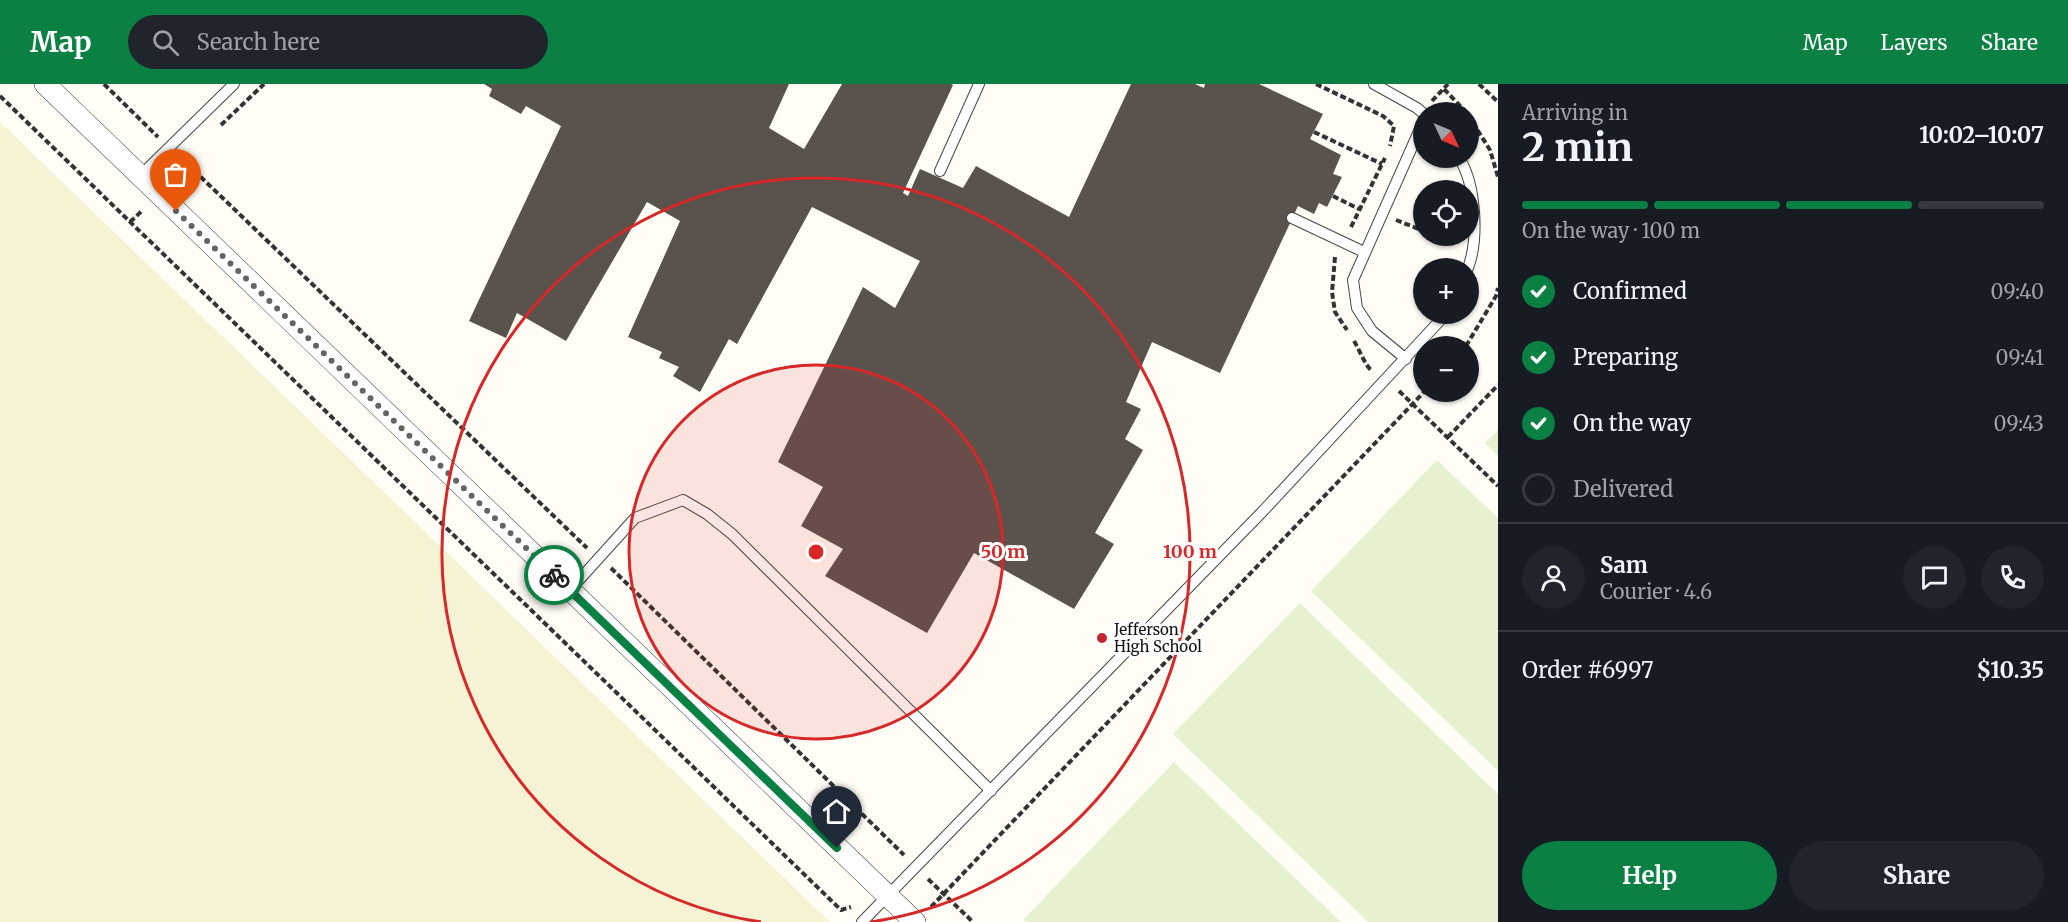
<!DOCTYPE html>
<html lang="en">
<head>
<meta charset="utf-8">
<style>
  body { margin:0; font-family:Merriweather,serif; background:#20242c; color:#f1f3f6; height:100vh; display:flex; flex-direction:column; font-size:22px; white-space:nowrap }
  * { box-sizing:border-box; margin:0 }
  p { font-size:20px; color:#9ea1a6 }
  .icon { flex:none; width:33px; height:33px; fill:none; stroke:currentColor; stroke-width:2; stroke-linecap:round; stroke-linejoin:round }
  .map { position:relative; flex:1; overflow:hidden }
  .sheet { display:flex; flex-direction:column; background:#171b24; width:570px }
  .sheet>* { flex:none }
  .needle { width:39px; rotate:134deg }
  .buttons { position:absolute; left:1413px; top:18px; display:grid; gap:12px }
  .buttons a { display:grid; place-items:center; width:66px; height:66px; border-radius:50%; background:#171b24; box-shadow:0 2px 4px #0004; font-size:30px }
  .pin { position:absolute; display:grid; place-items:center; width:51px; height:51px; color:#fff; margin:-62px -26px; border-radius:50% 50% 50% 0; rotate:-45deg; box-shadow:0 0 6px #0007 }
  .pin .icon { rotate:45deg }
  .courier { position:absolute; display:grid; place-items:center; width:60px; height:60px; margin:-30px; border:4px solid #0b8043; border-radius:50%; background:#fff; color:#222; box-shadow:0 2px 8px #0007 }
  .overview em { font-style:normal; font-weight:700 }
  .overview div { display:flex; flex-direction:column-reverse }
  .overview { display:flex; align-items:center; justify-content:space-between; height:102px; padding:0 24px }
  h1 { font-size:39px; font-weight:700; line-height:45px }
  .bar { display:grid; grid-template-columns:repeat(4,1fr); gap:9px 6px; align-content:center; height:72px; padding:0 24px }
  .bar i { height:8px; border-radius:4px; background:#363941 }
  .bar .current { background:#0b8043 }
  .bar p { grid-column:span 4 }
  .line { display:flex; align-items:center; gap:15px; padding:0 24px; border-top:2px solid #363941 }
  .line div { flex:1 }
  .round { display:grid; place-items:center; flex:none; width:63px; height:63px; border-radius:32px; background:#20242c }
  ol { padding:0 24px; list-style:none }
  li { display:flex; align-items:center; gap:18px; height:66px }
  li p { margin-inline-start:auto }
  li .icon { padding:6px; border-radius:50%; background:#0b8043; color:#fff; stroke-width:4 }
  li:last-child { color:#9ea1a6 }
  li i { width:33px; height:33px; border:3px solid #363941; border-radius:50% }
  .button { display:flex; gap:12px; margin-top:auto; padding:12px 24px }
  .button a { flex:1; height:69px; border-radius:36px; background:#0b8043; color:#fff; font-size:24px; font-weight:700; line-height:69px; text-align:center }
  .button a+a { background:#20242c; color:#f1f3f6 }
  header { display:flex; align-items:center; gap:36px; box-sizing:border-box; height:84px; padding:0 30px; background:#0b8043; color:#fff }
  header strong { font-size:28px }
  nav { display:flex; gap:33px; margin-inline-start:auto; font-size:21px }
  .search { width:420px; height:54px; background:#20242c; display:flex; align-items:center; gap:15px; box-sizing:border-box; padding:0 21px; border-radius:33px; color:#9ea1a6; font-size:22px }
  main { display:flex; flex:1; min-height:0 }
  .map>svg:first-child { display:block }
  .farmland { fill:#f6f3d4 }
  .pitch { fill:#e6f2cf }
  .building { fill:#5a524d }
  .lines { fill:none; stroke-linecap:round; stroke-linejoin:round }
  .lane-casing { stroke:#444; stroke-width:12 }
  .street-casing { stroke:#444; stroke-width:22 }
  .path { stroke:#333; stroke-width:4; stroke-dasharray:6 3; stroke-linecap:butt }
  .lane { stroke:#fff; stroke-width:10 }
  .street { stroke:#fff; stroke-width:21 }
  .done { stroke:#646461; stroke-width:6; stroke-dasharray:0 10.8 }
  .route { stroke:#0b8043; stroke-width:8 }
  .ring { fill:none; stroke:#d62828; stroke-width:3 }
  .poi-dot { fill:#c4262e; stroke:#fff; stroke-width:2 }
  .labels { text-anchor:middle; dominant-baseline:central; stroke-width:6; stroke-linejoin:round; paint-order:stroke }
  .poi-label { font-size:15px; fill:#111; stroke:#fff; text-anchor:start }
  .centre { fill:#d62828; stroke:#fff; stroke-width:3 }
  .ring-label { font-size:18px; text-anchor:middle; font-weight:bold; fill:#d62828; stroke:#fff; stroke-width:6; stroke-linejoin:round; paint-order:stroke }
</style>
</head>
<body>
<header>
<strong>Map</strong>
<div class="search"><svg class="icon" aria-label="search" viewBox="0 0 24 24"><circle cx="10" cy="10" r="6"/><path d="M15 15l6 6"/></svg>Search here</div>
<nav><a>Map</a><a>Layers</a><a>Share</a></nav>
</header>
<main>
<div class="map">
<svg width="1498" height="838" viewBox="0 0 1498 838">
  <rect width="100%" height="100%" fill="#fffdf5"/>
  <path class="farmland" d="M 0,38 L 830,838 L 0,838 Z"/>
  <path class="pitch" d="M 1498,346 L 1498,372 L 1485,359 Z
    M 1437,376 L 1498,434 L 1498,687 L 1311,507 Z
    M 1300,519 L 1498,710 L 1498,838 L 1368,838 L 1173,650 Z
    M 1174,678 L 1341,838 L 1026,838 L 1023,836 Z"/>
  <path class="building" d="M 484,0 L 789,0 L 769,44 L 804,65 L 842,0 L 951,0 L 953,1 L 903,109 L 908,112 L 920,85 L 963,104 L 976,82 L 1069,133 L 1131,0 L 1195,0 L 1204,4 L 1205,0 L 1259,0 L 1323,30 L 1310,55 L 1341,71 L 1333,90 L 1342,93 L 1327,123 L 1319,119 L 1314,130 L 1298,122 L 1220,289 L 1152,258 L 1126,318 L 1141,325 L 1125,355 L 1143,366 L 1095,449 L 1114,460 L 1074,525 L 974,469 L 927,549 L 825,492 L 843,465 L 801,442 L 823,403 L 778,378 L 863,203 L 895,224 L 920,177 L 812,123 L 737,260 L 729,255 L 700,308 L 673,292 L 679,283 L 659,274 L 662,268 L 628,253 L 680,137 L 647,118 L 566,257 L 517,229 L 506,254 L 469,237 L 561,42 L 526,22 L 521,30 L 489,12 L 492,5 Z"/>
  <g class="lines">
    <defs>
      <path id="lane" d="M 1374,0 L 1417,24 L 1424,30
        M 1459,74 C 1476,100 1479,155 1468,184
        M 940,87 L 979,0
        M 140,92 L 234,0
        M 1292,134 L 1364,168
        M 1406,275 L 1372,247 L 1357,224 L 1353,196 L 1424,36
        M 570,506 L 635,434 L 683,416 L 707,430 L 732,450 L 991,707
        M 862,838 L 1264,426 L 1446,230"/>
      <path id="street" d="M 45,0 L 915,838"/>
    </defs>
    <use href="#lane" class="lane-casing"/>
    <use href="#street" class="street-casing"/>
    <path class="path" d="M 104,0 L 158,53
      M 1316,0 L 1383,32 L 1394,42 L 1390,62
      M 1479,0 L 1498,18
      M 1444,5 L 1466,28
      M 0,12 L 841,826 L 851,823
      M 1432,17 L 1448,0
      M 1468,31 L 1490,66 L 1498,93
      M 221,41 L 264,0
      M 1314,48 L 1382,80
      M 181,74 L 587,464
      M 175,96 L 189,82
      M 1333,112 L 1359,125
      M 1396,136 L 1424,147
      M 130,138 L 143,126
      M 1351,143 L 1385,74
      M 1438,152 L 1456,156
      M 1335,173 L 1332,208 L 1335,228 L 1347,246
      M 1354,257 C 1359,265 1365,281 1371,286
      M 1466,262 L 1496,212 L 1498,204
      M 1399,307 L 1498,402
      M 1448,353 L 1498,301
      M 611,484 L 904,771
      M 928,795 L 973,838
      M 931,823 L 1424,308"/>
    <use href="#lane" class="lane"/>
    <use href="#street" class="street"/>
  </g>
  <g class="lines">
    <path class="done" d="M 176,127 L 554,491"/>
    <path class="route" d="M 554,491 L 837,764"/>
  </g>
  <circle cx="816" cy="468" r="187" fill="#d62828" fill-opacity=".12"/>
  <g class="ring">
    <circle cx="816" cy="468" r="187"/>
    <path d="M761 838A374 374 0 1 1 871 838"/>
  </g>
  <circle class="poi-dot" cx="1102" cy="554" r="6"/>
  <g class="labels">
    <g class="poi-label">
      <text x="1114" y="545">Jefferson<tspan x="1114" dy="17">High School</tspan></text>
    </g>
  </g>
  <circle cx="816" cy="468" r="9" class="centre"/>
  <g class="ring-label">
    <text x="1003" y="474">50 m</text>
    <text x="1190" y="474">100 m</text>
  </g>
</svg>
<div class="buttons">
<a><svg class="needle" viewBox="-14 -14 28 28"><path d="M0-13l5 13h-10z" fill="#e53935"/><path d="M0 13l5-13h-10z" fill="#9ea1a6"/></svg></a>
<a><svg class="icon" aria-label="locate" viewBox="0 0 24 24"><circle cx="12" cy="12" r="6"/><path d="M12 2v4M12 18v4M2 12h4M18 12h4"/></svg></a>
<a>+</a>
<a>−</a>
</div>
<div class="pin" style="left:176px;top:127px;background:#ea580c"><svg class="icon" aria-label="bag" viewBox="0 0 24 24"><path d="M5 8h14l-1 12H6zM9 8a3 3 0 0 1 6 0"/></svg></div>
<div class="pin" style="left:837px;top:764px;background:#1f2937"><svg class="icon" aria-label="home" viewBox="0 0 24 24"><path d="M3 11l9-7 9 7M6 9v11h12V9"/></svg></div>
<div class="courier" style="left:554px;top:491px"><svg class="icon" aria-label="bike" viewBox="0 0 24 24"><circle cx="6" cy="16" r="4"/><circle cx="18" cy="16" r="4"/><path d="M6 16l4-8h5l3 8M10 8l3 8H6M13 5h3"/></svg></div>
</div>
<section class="sheet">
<div class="overview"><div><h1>2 min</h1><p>Arriving in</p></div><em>10:02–10:07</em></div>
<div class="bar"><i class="current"></i><i class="current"></i><i class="current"></i><i></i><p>On the way · 100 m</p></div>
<ol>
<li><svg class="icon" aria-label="check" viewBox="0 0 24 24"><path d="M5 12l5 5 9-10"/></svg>Confirmed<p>09:40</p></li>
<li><svg class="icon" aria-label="check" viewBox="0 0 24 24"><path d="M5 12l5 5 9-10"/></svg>Preparing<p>09:41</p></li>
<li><svg class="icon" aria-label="check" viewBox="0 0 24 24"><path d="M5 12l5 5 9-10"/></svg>On the way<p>09:43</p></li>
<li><i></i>Delivered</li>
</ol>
<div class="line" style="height:108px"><a class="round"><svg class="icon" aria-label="person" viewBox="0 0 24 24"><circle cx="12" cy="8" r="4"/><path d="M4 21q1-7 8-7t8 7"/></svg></a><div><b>Sam</b><p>Courier · 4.6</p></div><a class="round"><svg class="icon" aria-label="chat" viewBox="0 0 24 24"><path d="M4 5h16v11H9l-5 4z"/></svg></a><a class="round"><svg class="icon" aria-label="phone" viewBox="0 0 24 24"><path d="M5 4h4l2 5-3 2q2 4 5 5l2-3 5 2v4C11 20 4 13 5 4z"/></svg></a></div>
<div class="line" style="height:78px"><div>Order #6997</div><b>$10.35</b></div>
<div class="button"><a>Help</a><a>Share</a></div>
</section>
</main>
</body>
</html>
